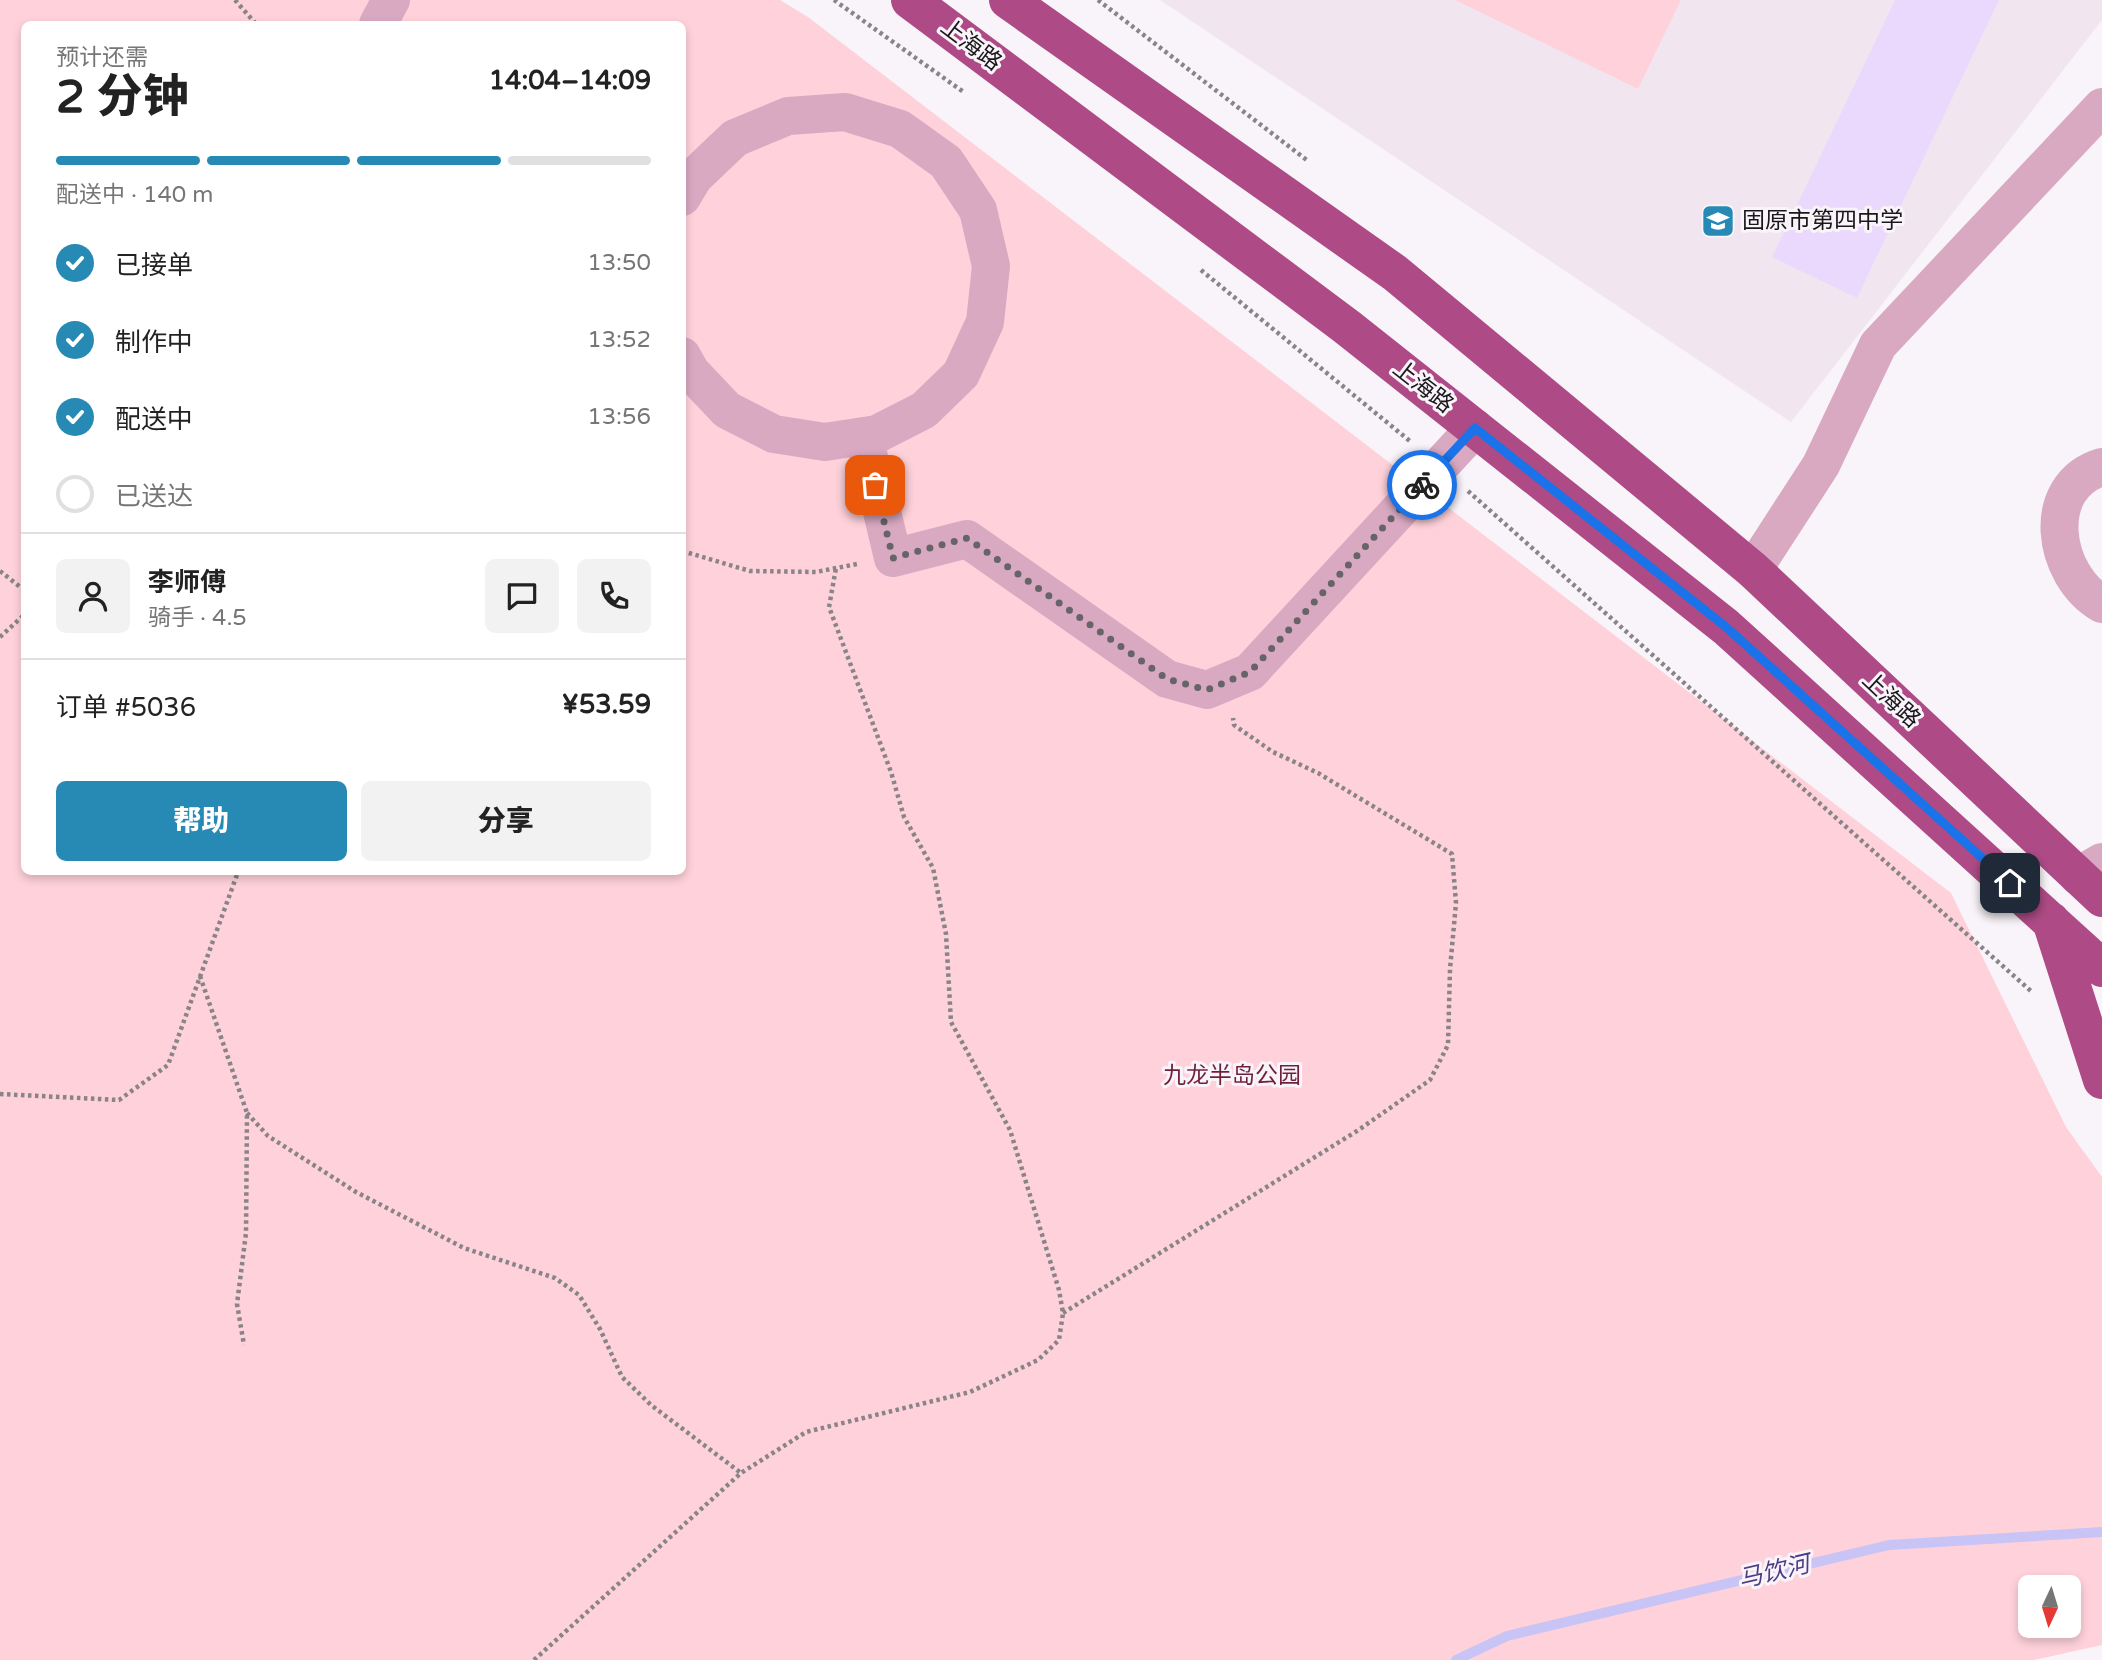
<!DOCTYPE html>
<html lang="zh">
<head>
<meta charset="utf-8">
<style>
  body { margin:0; font-family:"Varela Round","Noto Sans SC",sans-serif; background:#f2f2f2; color:#222; height:100vh; display:flex; flex-direction:column; font-size:26px; white-space:nowrap }
  * { box-sizing:border-box; margin:0 }
  p { font-size:23px; color:#767676 }
  .icon { flex:none; width:38px; height:38px; fill:none; stroke:currentColor; stroke-width:2; stroke-linecap:round; stroke-linejoin:round }
  .map { position:relative; flex:1; overflow:hidden }
  .panel { position:absolute; left:21px; top:21px; width:665px; height:854px; display:flex; flex-direction:column; background:#fff; border-radius:10px; box-shadow:0 4px 10px #0003 }
  .panel>* { flex:none }
  .needle { width:46px; rotate:184deg }
  .controls { position:absolute; left:2018px; top:1575px; display:grid; gap:14px }
  .controls a { display:grid; place-items:center; width:63px; height:63px; border-radius:10px; background:#fff; box-shadow:0 4px 10px #0003; font-size:35px }
  .pin { position:absolute; display:grid; place-items:center; width:60px; height:60px; color:#fff; margin:-30px; border-radius:14px; box-shadow:0 4px 10px #0006 }
  .courier { position:absolute; display:grid; place-items:center; width:70px; height:70px; margin:-35px; border:5px solid #1a73e8; border-radius:50%; background:#fff; color:#222; box-shadow:0 2px 9px #0007 }
  .headline em { font-style:normal; font-weight:800 }
  .headline div { display:flex; flex-direction:column-reverse }
  .headline { display:flex; align-items:center; justify-content:space-between; height:119px; padding:0 35px }
  h1 { font-size:46px; font-weight:800; line-height:52px }
  .bar { display:grid; grid-template-columns:repeat(4,1fr); gap:10px 7px; align-content:center; height:84px; padding:0 35px }
  .bar i { height:9px; border-radius:5px; background:#e0e0e0 }
  .bar .active { background:#278ab4 }
  .bar p { grid-column:span 4 }
  .line { display:flex; align-items:center; gap:18px; padding:0 35px; border-top:2px solid #e0e0e0 }
  .line div { flex:1 }
  .round { display:grid; place-items:center; flex:none; width:74px; height:74px; border-radius:10px; background:#f2f2f2 }
  ol { padding:0 35px; list-style:none }
  li { display:flex; align-items:center; gap:21px; height:77px }
  li p { margin-inline-start:auto }
  li .icon { padding:7px; border-radius:50%; background:#278ab4; color:#fff; stroke-width:4 }
  li:last-child { color:#767676 }
  li i { width:38px; height:38px; border:4px solid #e0e0e0; border-radius:50% }
  .cta { display:flex; gap:14px; margin-top:auto; padding:14px 35px }
  .cta a { flex:1; height:80px; border-radius:10px; background:#278ab4; color:#fff; font-size:28px; font-weight:800; line-height:80px; text-align:center }
  .cta a+a { background:#f2f2f2; color:#222 }
  .map>svg:first-child { display:block }
  .built { fill:#f1e6f0 }
  .green { fill:#ffd2db; fill-rule:evenodd }
  .lines { fill:none; stroke-linecap:round; stroke-linejoin:round }
  .stream { stroke:#c8c4f5; stroke-width:10 }
  .building { fill:#ebd9fd }
  .path { stroke:#888488; stroke-width:4.5; stroke-dasharray:3.5 3.5; stroke-linecap:butt }
  .minor { stroke:#d9a9c2; stroke-width:38 }
  .highway { stroke:#ae4b86; stroke-width:38 }
  .done { stroke:#676467; stroke-width:7; stroke-dasharray:0 12.6 }
  .route { stroke:#1a73e8; stroke-width:9 }
  .labels { text-anchor:middle; dominant-baseline:central; stroke-width:6; stroke-linejoin:round; paint-order:stroke }
  .street-label { font-size:23px; fill:#191719; stroke:#f9f4f9 }
  .poi-label { font-size:23px; fill:#191719; stroke:#f9f4f9; text-anchor:start }
  .park-label { font-size:23px; fill:#701f39; stroke:#f9f4f9 }
  .water-label { font-size:24px; font-style:italic; fill:#4a3d85; stroke:#f9f4f9 }
</style>
</head>
<body>
<div class="map">
<svg width="2102" height="1660" viewBox="0 0 2102 1660">
  <rect width="100%" height="100%" fill="#f9f4f9"/>
  <path class="built" d="M 1160,0 L 2102,0 L 2102,20 L 1791,422 Z"/>
  <path class="green" d="M 0,0 L 780,0 L 808,17 L 1951,893 L 2066,1127 L 2102,1177 L 2102,1645 L 2034,1660 L 0,1660 ZM 24,24 L 682,24 L 682,872 L 24,872 ZM 2030,1587 L 2068,1587 L 2068,1626 L 2030,1626 Z
    M 1455,0 L 1681,0 L 1638,89 Z"/>
  <g class="lines">
    <path class="stream" d="M 1456,1660 L 1507,1636 L 1889,1545 L 2102,1532"/>
  </g>
  <path class="building" d="M 1895,0 L 1999,0 L 1857,298 L 1772,257 Z"/>
  <g class="lines">
    <path class="path" d="M 235,0 L 256,24
      M 834,0 L 965,93
      M 1098,0 L 1308,161
      M 1201,270 L 1411,442
      M 1468,491 L 2032,992
      M 682,551 L 750,571 L 816,572 L 857,564
      M 0,571 L 24,590
      M 0,637 L 24,615
      M 200,976 L 247,1113 L 246,1233 L 237,1304 L 244,1345
      M 0,1094 L 119,1100 L 168,1065 L 238,872
      M 247,1113 L 268,1136 L 356,1192 L 464,1248 L 555,1278 L 579,1295 L 600,1329 L 622,1377 L 651,1405 L 741,1473
      M 1063,1313 L 1357,1131 L 1430,1080 L 1448,1045 L 1450,969 L 1456,903 L 1452,854 L 1318,773 L 1273,752 L 1234,725 L 1233,718
      M 534,1660 L 741,1473 L 806,1432 L 970,1392 L 1038,1360 L 1059,1340 L 1063,1313 L 1059,1290 L 1010,1130 L 951,1022 L 946,934 L 933,868 L 904,817 L 891,772 L 829,607 L 836,568"/>
    <path class="minor" d="M 378,24 L 391,0
      M 682,197 L 694,177 L 735,138 L 788,116 L 845,112 L 900,129 L 946,162 L 978,210 L 991,266 L 985,322 L 961,374 L 924,410 L 877,434 L 825,442 L 774,434 L 727,410 L 691,372 L 682,356
      M 864,436 L 893,558 L 967,539 L 1167,679 L 1207,690 L 1250,672 L 1475,428
      M 2102,467 C 2039,486 2052,575 2102,604
      M 1753,570 L 1821,465 L 1878,345 L 2102,107
      M 2078,876 L 2102,862"/>
    <path class="highway" d="M 910,0 L 1347,327 L 1726,627 L 2102,968
      M 1008,0 L 1395,273 L 1753,570 L 2102,898
      M 2051,921 L 2102,1080"/>
  </g>
  <g class="lines">
    <path class="done" d="M 875,485 L 893,558 L 967,538 L 1167,679 L 1207,690 L 1250,672 L 1422,485"/>
    <path class="route" d="M 1422,485 L 1475,428 L 1726,627 L 2010,883"/>
  </g>
  <defs>
    <symbol id="school-square" viewBox="-11 -11 22 22"><rect x="-9" y="-9" width="18" height="18" rx="4" fill="#278ab4" stroke="#f9f4f9"/><path d="M0-5L7-2L0 1L-7-2ZM-4 1L0 2.5L4 1V4Q0 6-4 4Z" fill="#fff"/></symbol>
  </defs>
  <g fill-rule="evenodd">
    <use href="#school-square" x="1699" y="202" width="38" height="38"/>
  </g>
  <g class="labels">
    <g class="street-label">
      <text transform="translate(971 45) rotate(37)">上海路</text>
      <text transform="translate(1423 387) rotate(38)">上海路</text>
      <text transform="translate(1891 700) rotate(43)">上海路</text>
    </g>
    <g class="poi-label">
      <text x="1742" y="221">固原市第四中学</text>
    </g>
    <g class="park-label">
      <text x="1232" y="1076">九龙半岛公园</text>
    </g>
    <g class="water-label">
      <text transform="translate(1774 1572) rotate(-13)">马饮河</text>
    </g>
  </g>
</svg>
<div class="controls">
<a><svg class="needle" viewBox="-14 -14 28 28"><path d="M0-13l5 13h-10z" fill="#e53935"/><path d="M0 13l5-13h-10z" fill="#767676"/></svg></a>
</div>
<div class="pin" style="left:875px;top:485px;background:#ea580c"><svg class="icon" aria-label="bag" viewBox="0 0 24 24"><path d="M5 8h14l-1 12H6zM9 8a3 3 0 0 1 6 0"/></svg></div>
<div class="pin" style="left:2010px;top:883px;background:#1f2937"><svg class="icon" aria-label="home" viewBox="0 0 24 24"><path d="M3 11l9-7 9 7M6 9v11h12V9"/></svg></div>
<div class="courier" style="left:1422px;top:485px"><svg class="icon" aria-label="bike" viewBox="0 0 24 24"><circle cx="6" cy="16" r="4"/><circle cx="18" cy="16" r="4"/><path d="M6 16l4-8h5l3 8M10 8l3 8H6M13 5h3"/></svg></div>
<section class="panel">
<div class="headline"><div><h1>2 分钟</h1><p>预计还需</p></div><em>14:04–14:09</em></div>
<div class="bar"><i class="active"></i><i class="active"></i><i class="active"></i><i></i><p>配送中 · 140 m</p></div>
<ol>
<li><svg class="icon" aria-label="check" viewBox="0 0 24 24"><path d="M5 12l5 5 9-10"/></svg>已接单<p>13:50</p></li>
<li><svg class="icon" aria-label="check" viewBox="0 0 24 24"><path d="M5 12l5 5 9-10"/></svg>制作中<p>13:52</p></li>
<li><svg class="icon" aria-label="check" viewBox="0 0 24 24"><path d="M5 12l5 5 9-10"/></svg>配送中<p>13:56</p></li>
<li><i></i>已送达</li>
</ol>
<div class="line" style="height:126px"><a class="round"><svg class="icon" aria-label="person" viewBox="0 0 24 24"><circle cx="12" cy="8" r="4"/><path d="M4 21q1-7 8-7t8 7"/></svg></a><div><b>李师傅</b><p>骑手 · 4.5</p></div><a class="round"><svg class="icon" aria-label="chat" viewBox="0 0 24 24"><path d="M4 5h16v11H9l-5 4z"/></svg></a><a class="round"><svg class="icon" aria-label="phone" viewBox="0 0 24 24"><path d="M5 4h4l2 5-3 2q2 4 5 5l2-3 5 2v4C11 20 4 13 5 4z"/></svg></a></div>
<div class="line" style="height:91px"><div>订单 #5036</div><b>¥53.59</b></div>
<div class="cta"><a>帮助</a><a>分享</a></div>
</section>
</div>
</body>
</html>
